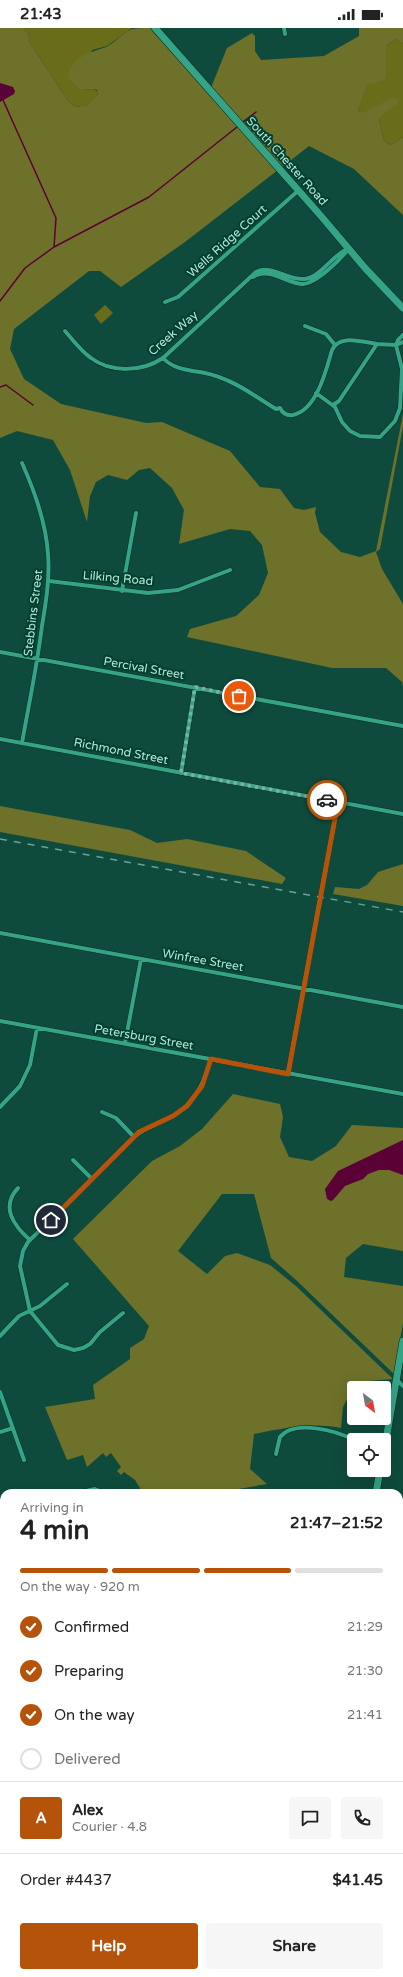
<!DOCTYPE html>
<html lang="en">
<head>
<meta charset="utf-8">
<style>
  body { margin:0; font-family:"Varela Round",sans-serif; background:#f6f6f6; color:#222; height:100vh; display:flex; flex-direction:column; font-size:15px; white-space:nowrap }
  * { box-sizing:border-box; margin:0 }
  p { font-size:13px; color:#767676 }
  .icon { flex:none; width:22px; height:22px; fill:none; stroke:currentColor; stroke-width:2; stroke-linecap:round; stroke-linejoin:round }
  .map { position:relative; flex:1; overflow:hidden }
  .sheet { position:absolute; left:0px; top:1461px; width:403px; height:488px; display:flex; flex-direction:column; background:#fff; border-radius:12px 12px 0 0; box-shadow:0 4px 16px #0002 }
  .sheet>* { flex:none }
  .needle { width:26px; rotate:149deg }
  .tools { position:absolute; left:347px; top:1353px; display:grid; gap:8px }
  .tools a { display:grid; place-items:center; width:44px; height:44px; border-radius:4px; background:#fff; box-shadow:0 4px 16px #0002; font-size:20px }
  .pin { position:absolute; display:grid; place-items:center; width:34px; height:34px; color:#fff; margin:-17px; border:2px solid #fff; border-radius:50%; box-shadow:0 1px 4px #0007 }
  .courier { position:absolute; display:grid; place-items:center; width:40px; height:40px; margin:-20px; border:3px solid #b45309; border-radius:50%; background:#fff; color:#222; box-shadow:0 1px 5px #0007 }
  .summary em { font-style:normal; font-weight:700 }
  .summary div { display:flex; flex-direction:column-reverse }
  .summary { display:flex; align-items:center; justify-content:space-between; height:68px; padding:0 20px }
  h1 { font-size:26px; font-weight:700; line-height:30px }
  .bar { display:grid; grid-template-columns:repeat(4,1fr); gap:6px 4px; align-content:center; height:48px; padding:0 20px }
  .bar i { height:5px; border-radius:3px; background:#e0e0e0 }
  .bar .on { background:#b45309 }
  .bar p { grid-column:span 4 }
  .line { display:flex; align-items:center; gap:10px; padding:0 20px; border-top:1px solid #e0e0e0 }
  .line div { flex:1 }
  .round { display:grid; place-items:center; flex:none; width:42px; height:42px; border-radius:4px; background:#f6f6f6 }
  ol { padding:0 20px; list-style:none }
  li { display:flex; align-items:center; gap:12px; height:44px }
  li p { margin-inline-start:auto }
  li .icon { padding:4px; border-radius:50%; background:#b45309; color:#fff; stroke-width:4 }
  li:last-child { color:#767676 }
  li i { width:22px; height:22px; border:2px solid #e0e0e0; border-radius:50% }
  .cta { display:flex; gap:8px; margin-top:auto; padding:8px 20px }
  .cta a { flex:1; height:46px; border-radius:4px; background:#b45309; color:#fff; font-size:16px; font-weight:700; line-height:46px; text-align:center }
  .cta a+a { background:#f6f6f6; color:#222 }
  .status { display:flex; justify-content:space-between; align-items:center; height:28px; padding:0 20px; background:#fff; direction:ltr }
  .status svg { height:11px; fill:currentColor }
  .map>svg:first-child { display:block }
  .green { fill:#696c18 }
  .forest { fill:#6e7129 }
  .water { fill:#5a0136 }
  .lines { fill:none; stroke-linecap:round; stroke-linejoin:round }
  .stream { stroke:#5a0136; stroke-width:1.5 }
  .minor-casing { stroke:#0b2d24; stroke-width:5 }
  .tertiary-casing { stroke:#0b2d24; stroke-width:8 }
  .primary-casing { stroke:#0b2d24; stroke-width:9 }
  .minor { stroke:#34a386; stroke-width:4 }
  .tertiary { stroke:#34a386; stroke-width:7 }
  .primary { stroke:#728dcc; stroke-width:8 }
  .rail { stroke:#6ca292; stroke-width:1.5; stroke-dasharray:7 7; stroke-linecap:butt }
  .done { stroke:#7cb0a0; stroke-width:4; stroke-dasharray:0 7.2 }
  .route { stroke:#b45309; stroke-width:5 }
  .labels { text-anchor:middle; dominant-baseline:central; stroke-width:4; stroke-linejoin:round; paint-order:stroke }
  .street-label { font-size:12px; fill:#b7e7d6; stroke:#004031 }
</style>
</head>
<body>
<div class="status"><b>21:43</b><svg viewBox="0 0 49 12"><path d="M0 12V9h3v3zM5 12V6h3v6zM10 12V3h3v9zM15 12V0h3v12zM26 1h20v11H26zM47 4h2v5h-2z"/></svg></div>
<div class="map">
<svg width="403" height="1949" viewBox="0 0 403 1949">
  <rect width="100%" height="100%" fill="#0e4b3c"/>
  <path class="green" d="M 24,0 L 132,0 L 107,18 L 92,22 L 81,62 L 93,61 L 97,63 L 98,68 L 87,77 L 76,79 L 68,73 L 30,15 L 28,6 Z
    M 396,11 L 403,16 L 403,109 L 391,117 L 384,113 L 379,91 L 398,74 L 362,86 L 358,83 L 368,55 L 382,54 L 386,51 L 386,18 Z
    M 105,277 L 113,285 L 101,296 L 94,287 Z"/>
  <path class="forest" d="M 0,0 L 24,0 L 28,6 L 30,15 L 68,73 L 76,79 L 87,77 L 98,67 L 97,62 L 93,61 L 81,62 L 68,50 C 70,29 89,25 106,19 C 115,15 122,5 132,1 C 136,0 145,0 150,0 L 278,142 L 185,214 L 121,259 L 100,243 L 89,243 L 14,301 L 10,321 L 24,351 L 61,376 L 146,395 L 162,394 L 230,423 L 260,459 L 280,461 L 294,480 L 304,482 L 316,479 L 315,485 L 320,504 L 341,524 L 360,529 L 376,523 L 403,386 L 403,398 L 380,521 L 376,524 L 382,541 L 403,576 L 403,659 L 402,654 L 386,640 L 332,640 L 187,609 L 190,601 L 236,588 L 259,567 L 268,545 L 262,517 L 250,503 L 230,501 L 179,516 L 184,482 L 172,460 L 150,440 L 139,442 L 127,452 L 108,447 L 96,454 L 90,468 L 87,494 L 70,442 L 53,412 L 17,403 L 0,410 Z
    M 359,0 L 403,0 L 403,16 L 396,11 L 386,18 L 386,51 L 382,54 L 368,56 L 358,83 L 363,85 L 394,69 L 399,74 L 379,91 L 384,113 L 391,117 L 403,109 L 403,187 L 354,141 L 309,118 L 281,140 L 210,62 L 227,20 L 252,5 L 255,8 L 255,23 L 261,32 L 324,28 L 359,8 Z
    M 0,778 L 130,802 L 157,815 L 187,811 L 246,823 L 286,850 L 282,856 L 0,804 Z
    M 403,836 L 403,878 L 333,866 L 335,859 L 359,861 L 367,857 L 378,844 Z
    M 233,1066 L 280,1076 L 283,1089 L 280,1109 L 289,1129 L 312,1133 L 336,1118 L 352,1097 L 403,1100 L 403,1223 L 363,1216 L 346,1230 L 344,1249 L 403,1258 L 403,1295 L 394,1346 L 296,1252 L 271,1230 L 254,1166 L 222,1166 L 178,1223 L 207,1246 L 225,1228 L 237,1225 L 270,1237 L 296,1258 L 393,1351 L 356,1354 L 343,1379 L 341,1400 C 311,1394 284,1400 254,1406 L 250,1441 L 267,1456 L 215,1465 L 143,1465 L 135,1452 L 124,1444 L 121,1447 L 117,1443 L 121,1439 L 111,1425 L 106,1429 L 103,1425 L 87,1439 L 83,1427 L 67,1432 L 45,1379 L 95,1371 L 93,1357 L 130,1331 L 130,1320 L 144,1311 L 149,1298 L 73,1211 L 152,1133 L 180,1118 L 202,1101 Z
    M 4,1719 L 4,1802 L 0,1806 L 0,1720 Z"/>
  <path class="water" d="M 0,55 L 13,59 L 15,63 L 14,66 L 0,74 Z
    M 403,1112 L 403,1147 L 389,1142 L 379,1142 L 368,1146 L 363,1151 L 345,1158 L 333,1172 L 331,1173 L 327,1171 L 325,1161 L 338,1143 Z"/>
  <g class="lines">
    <path class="stream" d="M 3,72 L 56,190 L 54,219
      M 243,94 L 256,84
      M 0,273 L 25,240 L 54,219 L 149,169 L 237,99
      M 0,359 L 6,357 L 33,377"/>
    <defs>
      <path id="minor" d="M 284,0 L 285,6
        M 253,249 C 269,238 287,256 303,256 C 317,255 341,231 349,220
        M 165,274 L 178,269 L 299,162
        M 305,298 L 326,306 L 335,317
        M 65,303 C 73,312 81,323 91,330 C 111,345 142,344 163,330 L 256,244 C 272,236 288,253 305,251 C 322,248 333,226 349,220
        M 163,330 C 174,342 190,342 205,345 C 233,351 253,367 276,381 L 280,380 C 283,386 287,388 293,387 C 317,382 326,342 332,322 C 339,306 364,314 377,316
        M 316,365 L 335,379 L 342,394 L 350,403 L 360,408 L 380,409 L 395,393 L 400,380 L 402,341 L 396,317 L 398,312 L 403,307
        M 333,377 L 339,373 L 377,316 L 396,317 L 403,314
        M 22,435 C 35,464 46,494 48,526 C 50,550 46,574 42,598 C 37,638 29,676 22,715
        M 49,553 L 148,565 L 178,562 L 230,542
        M 122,563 L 136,485
        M 0,624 L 403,698
        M 0,711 L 403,786
        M 181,745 L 195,659
        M 0,905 L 403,979
        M 0,993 L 403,1066
        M 125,1015 L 141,931
        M 288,1045 L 338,774
        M 0,1079 L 20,1058 L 30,1037 L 37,1000
        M 102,1084 L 116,1090 L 134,1109
        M 73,1132 L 92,1151
        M 18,1160 C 0,1179 14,1198 30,1212
        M 123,1285 L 100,1304 L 90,1316 L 83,1320 L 74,1322 L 58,1317 L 30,1283 L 20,1238 L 23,1223 L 28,1214 L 134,1109 C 144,1100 155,1097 167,1091 C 193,1079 203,1058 211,1031
        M 0,1308 L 19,1288 L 40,1278 L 67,1256
        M 396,1351 L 403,1358
        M 0,1364 L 24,1432
        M 0,1404 L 13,1400
        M 276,1426 L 280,1409 C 294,1391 337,1403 354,1412
        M 77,1465 L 95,1461 L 104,1465
        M 0,1488 L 4,1485
        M 0,1510 L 4,1515
        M 399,1626 L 403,1627
        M 0,1677 L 4,1676
        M 399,1786 L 403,1787
        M 0,1870 L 4,1867
        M 399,1908 L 403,1893
        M 259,1945 L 275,1949
        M 179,1949 L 182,1945
        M 388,1949 L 389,1945"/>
      <path id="tertiary" d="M 155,0 L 321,188 L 365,240 L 403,280
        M 384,1423 L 403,1313
        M 376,1465 L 380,1442
        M 243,1949 L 243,1945"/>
      <path id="primary" d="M 399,1497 L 403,1496
        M 0,1567 L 4,1566"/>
    </defs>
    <use href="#minor" class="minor-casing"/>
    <use href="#tertiary" class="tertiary-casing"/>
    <use href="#primary" class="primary-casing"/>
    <use href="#minor" class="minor"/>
    <use href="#tertiary" class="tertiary"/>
    <use href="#primary" class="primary"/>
    <path class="rail" d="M 0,811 L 403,884"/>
  </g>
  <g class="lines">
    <path class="done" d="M 239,668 L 195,659 L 181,745 L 327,772"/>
    <path class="route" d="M 51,1192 L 139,1104 L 173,1088 L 187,1078 L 202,1058 L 211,1031 L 288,1046 L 338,774 L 327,772"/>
  </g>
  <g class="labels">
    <g class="street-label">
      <text transform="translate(287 133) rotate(48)">South Chester Road</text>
      <text transform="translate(227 213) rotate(-42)">Wells Ridge Court</text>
      <text transform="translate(173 305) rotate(-41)">Creek Way</text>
      <text transform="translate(118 550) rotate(5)">Lilking Road</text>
      <text transform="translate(33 585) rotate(-83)">Stebbins Street</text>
      <text transform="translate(144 640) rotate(10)">Percival Street</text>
      <text transform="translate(121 723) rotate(11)">Richmond Street</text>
      <text transform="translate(203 932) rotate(10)">Winfree Street</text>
      <text transform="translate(144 1009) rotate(10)">Petersburg Street</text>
    </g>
  </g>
</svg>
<div class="tools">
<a><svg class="needle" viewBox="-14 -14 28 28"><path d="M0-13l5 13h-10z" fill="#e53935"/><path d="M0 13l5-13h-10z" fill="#767676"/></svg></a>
<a><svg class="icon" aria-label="locate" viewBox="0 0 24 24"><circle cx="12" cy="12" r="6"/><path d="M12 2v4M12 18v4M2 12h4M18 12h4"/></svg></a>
</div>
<div class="pin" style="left:239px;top:668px;background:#ea580c"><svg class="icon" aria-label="bag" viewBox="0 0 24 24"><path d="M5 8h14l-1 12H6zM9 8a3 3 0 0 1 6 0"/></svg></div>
<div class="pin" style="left:51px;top:1192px;background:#1f2937"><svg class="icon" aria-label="home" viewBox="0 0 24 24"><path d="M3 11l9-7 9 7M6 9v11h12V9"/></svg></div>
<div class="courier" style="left:327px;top:772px"><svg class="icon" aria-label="car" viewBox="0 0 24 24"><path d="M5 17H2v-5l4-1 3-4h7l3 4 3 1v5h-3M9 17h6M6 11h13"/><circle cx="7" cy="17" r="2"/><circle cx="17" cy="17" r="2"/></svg></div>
<section class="sheet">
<div class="summary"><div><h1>4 min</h1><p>Arriving in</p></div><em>21:47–21:52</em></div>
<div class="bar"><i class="on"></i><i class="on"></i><i class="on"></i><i></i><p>On the way · 920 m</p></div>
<ol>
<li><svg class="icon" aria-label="check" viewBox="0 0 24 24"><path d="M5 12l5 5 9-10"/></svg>Confirmed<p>21:29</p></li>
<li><svg class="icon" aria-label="check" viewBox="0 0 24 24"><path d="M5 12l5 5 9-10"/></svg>Preparing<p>21:30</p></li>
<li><svg class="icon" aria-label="check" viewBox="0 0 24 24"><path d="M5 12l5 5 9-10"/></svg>On the way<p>21:41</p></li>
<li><i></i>Delivered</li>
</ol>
<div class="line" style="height:72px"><b class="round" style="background:#b45309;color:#fff">A</b><div><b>Alex</b><p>Courier · 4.8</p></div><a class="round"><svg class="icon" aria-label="chat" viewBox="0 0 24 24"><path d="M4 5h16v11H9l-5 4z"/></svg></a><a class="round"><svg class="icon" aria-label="phone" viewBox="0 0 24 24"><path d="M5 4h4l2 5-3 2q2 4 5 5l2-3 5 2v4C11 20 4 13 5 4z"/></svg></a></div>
<div class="line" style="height:52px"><div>Order #4437</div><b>$41.45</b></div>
<div class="cta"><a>Help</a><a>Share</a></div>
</section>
</div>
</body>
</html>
